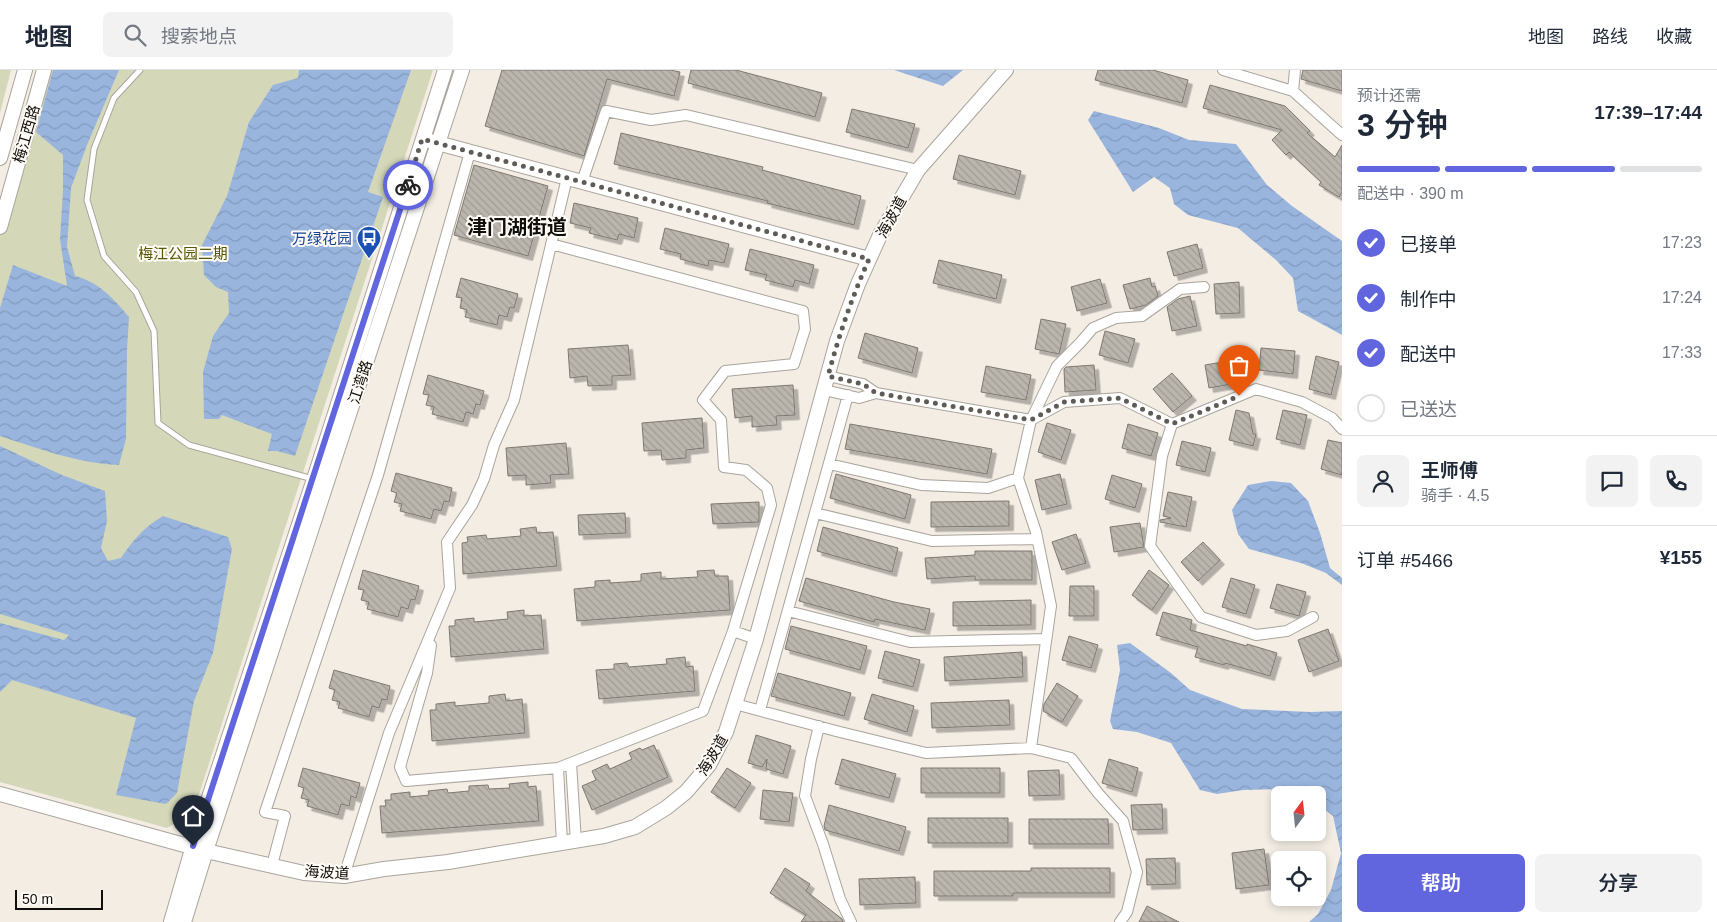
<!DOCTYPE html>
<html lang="zh">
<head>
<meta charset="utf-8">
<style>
  body { margin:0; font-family:Helvetica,"Noto Sans SC",sans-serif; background:#f2f2f3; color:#1f2937; height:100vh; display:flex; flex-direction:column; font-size:19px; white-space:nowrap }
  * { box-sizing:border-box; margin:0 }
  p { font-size:16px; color:#747a83 }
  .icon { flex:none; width:28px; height:28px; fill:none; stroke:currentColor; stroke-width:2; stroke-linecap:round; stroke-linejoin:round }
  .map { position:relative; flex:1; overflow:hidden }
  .sheet { display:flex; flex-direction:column; background:#fff; width:375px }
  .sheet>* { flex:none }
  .needle { width:32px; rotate:15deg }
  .tools { position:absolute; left:1271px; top:716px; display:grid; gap:10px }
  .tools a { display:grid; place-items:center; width:55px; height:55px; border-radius:8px; background:#fff; box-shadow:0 2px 8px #0003; font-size:25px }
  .scale { position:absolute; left:15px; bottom:12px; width:88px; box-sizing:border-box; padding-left:5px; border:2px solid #100e0b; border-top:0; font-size:14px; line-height:18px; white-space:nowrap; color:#100e0b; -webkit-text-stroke:4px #fefaf5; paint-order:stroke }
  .pin { position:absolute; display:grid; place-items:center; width:42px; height:42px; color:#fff; margin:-51px -21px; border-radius:50% 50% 50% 0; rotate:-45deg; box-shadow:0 0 5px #0007 }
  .pin .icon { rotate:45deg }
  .courier { position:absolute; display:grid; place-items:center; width:50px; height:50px; margin:-25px; border:4px solid #6166de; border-radius:50%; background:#fff; color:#222; box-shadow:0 1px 6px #0007 }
  .overview em { font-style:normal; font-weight:600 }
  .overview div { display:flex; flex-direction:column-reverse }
  .overview { display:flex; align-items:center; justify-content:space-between; height:85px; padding:0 15px }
  h1 { font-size:32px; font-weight:600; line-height:38px }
  .bar { display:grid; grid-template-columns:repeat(4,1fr); gap:8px 5px; align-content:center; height:60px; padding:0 15px }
  .bar i { height:6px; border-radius:4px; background:#e0e1e3 }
  .bar .on { background:#6166de }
  .bar p { grid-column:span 4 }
  .line { display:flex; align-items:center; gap:12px; padding:0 15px; border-top:1px solid #e0e1e3 }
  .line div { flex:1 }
  .round { display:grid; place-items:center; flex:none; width:52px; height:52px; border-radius:8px; background:#f2f2f3 }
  ol { padding:0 15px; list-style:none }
  li { display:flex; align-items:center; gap:15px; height:55px }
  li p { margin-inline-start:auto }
  li .icon { padding:5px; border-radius:50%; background:#6166de; color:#fff; stroke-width:4 }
  li:last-child { color:#747a83 }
  li i { width:28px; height:28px; border:2px solid #e0e1e3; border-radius:50% }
  .action { display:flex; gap:10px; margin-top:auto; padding:10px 15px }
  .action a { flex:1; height:58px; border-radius:8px; background:#6166de; color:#fff; font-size:20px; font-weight:600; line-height:58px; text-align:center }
  .action a+a { background:#f2f2f3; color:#1f2937 }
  header { display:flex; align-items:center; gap:30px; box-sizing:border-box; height:70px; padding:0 25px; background:#fff; border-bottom:1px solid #e0e1e3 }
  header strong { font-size:24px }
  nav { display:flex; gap:28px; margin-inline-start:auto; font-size:18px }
  .search { width:350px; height:45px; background:#f2f2f3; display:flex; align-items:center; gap:12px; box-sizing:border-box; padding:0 18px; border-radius:8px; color:#747a83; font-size:19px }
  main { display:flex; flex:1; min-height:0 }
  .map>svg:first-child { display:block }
  .green { fill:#d4d8b8 }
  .water { fill:url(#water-waves) }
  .building { fill:url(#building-back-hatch); stroke:#7e7871; filter:url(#shadow) }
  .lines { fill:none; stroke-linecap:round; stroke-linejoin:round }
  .lane-casing { stroke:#aaa49c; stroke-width:7 }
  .street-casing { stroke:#aaa49c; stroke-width:12 }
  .secondary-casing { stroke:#aaa49c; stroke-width:16 }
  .lane { stroke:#fff; stroke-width:5 }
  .street { stroke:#fff; stroke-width:10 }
  .secondary { stroke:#fff; stroke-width:14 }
  .done { stroke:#5f5c57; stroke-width:5; stroke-dasharray:0 9 }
  .route { stroke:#6166de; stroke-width:6 }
  .labels { text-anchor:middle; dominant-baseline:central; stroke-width:4; stroke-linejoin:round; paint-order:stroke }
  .street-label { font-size:15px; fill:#100e0b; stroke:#fefaf5 }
  .transit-label { font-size:15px; fill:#164399; stroke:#fefaf5; text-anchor:end }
  .park-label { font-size:15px; fill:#555803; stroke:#fefaf5 }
  .district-label { font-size:20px; font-weight:bold; fill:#100e0b; stroke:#fefaf5 }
</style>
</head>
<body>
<header>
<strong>地图</strong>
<div class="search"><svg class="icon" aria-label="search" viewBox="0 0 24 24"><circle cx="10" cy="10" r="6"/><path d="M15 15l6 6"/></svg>搜索地点</div>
<nav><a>地图</a><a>路线</a><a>收藏</a></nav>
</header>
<main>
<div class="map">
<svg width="1342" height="852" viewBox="0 0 1342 852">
  <defs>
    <pattern id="water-waves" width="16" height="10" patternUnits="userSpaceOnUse" patternTransform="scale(1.25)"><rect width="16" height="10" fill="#99b5de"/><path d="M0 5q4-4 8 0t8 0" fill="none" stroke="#839abd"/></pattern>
    <pattern id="building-back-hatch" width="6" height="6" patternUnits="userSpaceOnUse" patternTransform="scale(1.25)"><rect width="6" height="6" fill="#bbb6ad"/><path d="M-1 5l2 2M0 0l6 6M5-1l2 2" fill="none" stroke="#a09b94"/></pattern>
    <filter id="shadow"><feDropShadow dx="4.5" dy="4.5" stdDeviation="0" flood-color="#0004"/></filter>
  </defs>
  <rect width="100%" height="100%" fill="#f3ede4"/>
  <path class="green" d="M 0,0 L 11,0 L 0,43 Z
    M 45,0 L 433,0 L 193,743 L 167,758 L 0,712 L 0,164 Z"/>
  <path class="water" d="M 53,0 L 119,0 L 87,75 L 71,118 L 67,177 L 75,206 C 99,212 114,229 129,247 L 127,280 L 126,369 L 119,395 C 76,393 40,379 0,366 L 0,238 L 13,195 L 67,216 L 60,169 L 63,120 L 63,85 L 36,62 Z
    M 299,0 L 411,0 L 368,122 L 383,127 L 295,386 L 277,381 L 268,381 L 272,364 L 222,345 L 219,349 L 204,349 L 203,302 L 213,266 L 229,243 L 228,222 L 216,217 L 204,205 L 202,175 L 227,126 L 249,52 L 273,15 L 298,8 Z
    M 894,0 L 963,0 L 943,16 Z
    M 1094,41 L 1159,58 L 1189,70 L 1236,74 L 1267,115 L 1292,136 L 1342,171 L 1342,265 L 1298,241 L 1293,208 L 1276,190 L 1238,158 L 1188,145 L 1174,134 L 1170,118 L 1154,107 L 1133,122 L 1088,50 Z
    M 0,376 L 62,405 L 105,421 L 107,451 L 101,478 L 108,491 L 121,488 C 134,469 143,458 163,446 L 228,467 L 232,479 L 213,583 L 194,631 L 177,723 L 166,734 L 116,725 L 136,648 L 12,610 L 0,622 L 0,553 L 64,570 L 69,565 L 0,544 Z
    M 1271,411 L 1291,413 L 1308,431 L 1320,463 L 1330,498 L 1342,508 L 1342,515 L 1326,503 L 1301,493 L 1249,479 L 1238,464 L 1232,440 L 1248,415 Z
    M 1130,573 L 1171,603 L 1190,620 L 1242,639 L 1310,642 L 1342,641 L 1342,852 L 1309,852 L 1318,844 L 1331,820 L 1341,783 L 1333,746 L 1318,734 L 1318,725 L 1304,725 L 1287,719 L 1243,720 L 1217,724 L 1200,720 L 1171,673 L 1137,662 L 1113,659 L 1110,651 L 1120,600 L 1117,575 Z"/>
  <path class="building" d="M 502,0 L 670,0 L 680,2 L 674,26 L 607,9 L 584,86 L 485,56 Z
    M 691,0 L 736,0 L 822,23 L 815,47 L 688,13 Z
    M 1098,0 L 1153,0 L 1188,10 L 1182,33 L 1095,10 Z
    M 1303,0 L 1342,0 L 1342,21 L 1301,9 Z
    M 1210,15 L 1285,36 L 1310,61 L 1307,63 L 1335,87 L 1342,75 L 1342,122 L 1339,127 L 1319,115 L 1321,112 L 1289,82 L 1286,85 L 1272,70 L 1282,60 L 1203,38 Z
    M 852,39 L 915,54 L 908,78 L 846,62 Z
    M 621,63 L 763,97 L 762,100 L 861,126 L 854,155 L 767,133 L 768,131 L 614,94 Z
    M 959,85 L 1021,101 L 1015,125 L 953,109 Z
    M 474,95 L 548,116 L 528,186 L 454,165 Z
    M 574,133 L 638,148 L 634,168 L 619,164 L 617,170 L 589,163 L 591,158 L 570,153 Z
    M 665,158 L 729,174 L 724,193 L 709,190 L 708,196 L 680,189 L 681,184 L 660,179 Z
    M 1197,174 L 1203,198 L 1174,206 L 1167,182 Z
    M 750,179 L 814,195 L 809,214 L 795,210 L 793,217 L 765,210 L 767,205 L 745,200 Z
    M 939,190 L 1002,205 L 996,229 L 933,213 Z
    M 461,208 L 518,224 L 514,238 L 510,237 L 507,247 L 499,245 L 497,255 L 465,247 L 467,240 L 460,238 L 462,228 L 456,227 Z
    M 1150,208 L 1152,217 L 1155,216 L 1158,226 L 1146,235 L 1130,239 L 1123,215 Z
    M 1100,209 L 1107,233 L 1077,241 L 1071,217 Z
    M 1239,212 L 1240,243 L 1216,244 L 1214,214 Z
    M 1190,226 L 1197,256 L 1172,261 L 1167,237 L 1178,229 Z
    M 1041,249 L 1066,254 L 1059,284 L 1035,279 Z
    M 1105,261 L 1135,269 L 1128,293 L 1099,285 Z
    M 865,263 L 918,278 L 912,303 L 858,288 Z
    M 628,275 L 631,305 L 612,306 L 612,315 L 588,316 L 587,306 L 570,308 L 568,279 Z
    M 1261,278 L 1295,281 L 1293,304 L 1259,300 Z
    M 1316,286 L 1339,292 L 1331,325 L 1309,319 Z
    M 1235,290 L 1239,290 L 1243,312 L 1209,318 L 1205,295 Z
    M 1094,295 L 1096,320 L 1065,322 L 1064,299 L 1066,297 Z
    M 986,296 L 1031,305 L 1026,330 L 981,322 Z
    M 1172,303 L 1192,326 L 1173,342 L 1153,319 Z
    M 428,305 L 484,321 L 480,335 L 476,334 L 473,344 L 466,342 L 463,352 L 432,344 L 434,337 L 426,335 L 429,325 L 423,324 Z
    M 793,315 L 795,345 L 776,346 L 777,355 L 752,357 L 752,346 L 735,348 L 732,319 Z
    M 1236,340 L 1249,343 L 1253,364 L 1256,364 L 1253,376 L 1229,370 Z
    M 1283,340 L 1307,345 L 1300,375 L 1276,369 Z
    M 702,348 L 704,378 L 686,380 L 686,388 L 662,390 L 661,380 L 644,381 L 642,353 Z
    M 1047,353 L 1071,360 L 1061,390 L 1038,382 Z
    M 850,354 L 992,379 L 987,404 L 845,379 Z
    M 1128,354 L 1158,363 L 1151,386 L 1122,378 Z
    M 1328,370 L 1342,373 L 1342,405 L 1321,399 Z
    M 1182,371 L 1211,378 L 1205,402 L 1176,395 Z
    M 566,373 L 569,404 L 550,405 L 551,413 L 526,415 L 526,405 L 508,406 L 506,378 Z
    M 396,403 L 452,418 L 449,432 L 444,431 L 441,441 L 434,439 L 431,449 L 400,441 L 402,434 L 394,432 L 397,423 L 391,421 Z
    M 836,404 L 911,425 L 905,449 L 830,428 Z
    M 1060,404 L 1067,434 L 1042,440 L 1035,410 Z
    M 1112,405 L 1142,414 L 1135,438 L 1105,429 Z
    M 1168,422 L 1192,427 L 1186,457 L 1160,452 L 1160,450 L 1171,448 L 1163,446 Z
    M 1009,431 L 1009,456 L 931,457 L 931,432 Z
    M 759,432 L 759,452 L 713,454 L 711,434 Z
    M 625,443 L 626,463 L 579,465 L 578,445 Z
    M 1140,453 L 1144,477 L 1114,482 L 1110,457 Z
    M 536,457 L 537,463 L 553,462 L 557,496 L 463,504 L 462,473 L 468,472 L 467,467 L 486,465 L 487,469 L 521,466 L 520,459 Z
    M 823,457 L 898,478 L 892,502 L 817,481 Z
    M 1076,464 L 1086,493 L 1062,500 L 1052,472 Z
    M 1203,472 L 1220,490 L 1198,511 L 1181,492 Z
    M 975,481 L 1032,481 L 1032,510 L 975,510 L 975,506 L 927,509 L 925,488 L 975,485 Z
    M 363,500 L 419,516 L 415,530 L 411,529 L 408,539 L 401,537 L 398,547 L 367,539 L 369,532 L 361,530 L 364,520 L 358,519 Z
    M 714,500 L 715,506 L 728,506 L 730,540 L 577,551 L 574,519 L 595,517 L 595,511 L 610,510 L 610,513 L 641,511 L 641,504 L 661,502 L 661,509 L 698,507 L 697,501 Z
    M 1149,500 L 1169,515 L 1152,540 L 1132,525 Z
    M 806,508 L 894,532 L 930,539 L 925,560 L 875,549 L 874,552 L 799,531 Z
    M 1231,508 L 1255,515 L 1246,544 L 1222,537 Z
    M 1277,514 L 1306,522 L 1299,546 L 1270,538 Z
    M 1070,516 L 1094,516 L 1094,546 L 1069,546 Z
    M 1031,530 L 1031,555 L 953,556 L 953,532 Z
    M 524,540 L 524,546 L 541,545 L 544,579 L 451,587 L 449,556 L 455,556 L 455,550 L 474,548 L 474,552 L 508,549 L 507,542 Z
    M 1163,542 L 1192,550 L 1190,560 L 1247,576 L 1247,574 L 1277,583 L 1270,606 L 1225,593 L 1224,595 L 1195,587 L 1198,577 L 1156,565 Z
    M 791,556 L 867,576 L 860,600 L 785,579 Z
    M 1328,559 L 1339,591 L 1309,602 L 1298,570 Z
    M 1069,566 L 1098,575 L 1091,598 L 1062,590 Z
    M 885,581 L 920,590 L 913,617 L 878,608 Z
    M 1022,582 L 1023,607 L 945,611 L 944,587 Z
    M 685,587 L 686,597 L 693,596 L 695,621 L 599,629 L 596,600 L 614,599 L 614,594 L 627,593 L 629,597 L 667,594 L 666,589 Z
    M 334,600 L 390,616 L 387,630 L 382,629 L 379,638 L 372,636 L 369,647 L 338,638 L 340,632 L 332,630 L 335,620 L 329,618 Z
    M 778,603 L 851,623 L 844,646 L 771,626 Z
    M 1057,613 L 1078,626 L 1062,652 L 1043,641 L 1044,634 Z
    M 505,624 L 506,631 L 522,629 L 525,663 L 432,671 L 430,640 L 436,640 L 436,634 L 455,632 L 455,636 L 489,633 L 489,626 Z
    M 872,624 L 914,636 L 907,662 L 864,649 Z
    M 1009,630 L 1010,655 L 932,658 L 931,633 Z
    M 756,665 L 791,676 L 783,704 L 766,699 L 767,689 L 762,697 L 748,693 Z
    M 654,675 L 668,707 L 592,740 L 582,716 L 596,710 L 592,701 L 607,694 L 610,699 L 632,689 L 629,683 L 640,678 L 642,680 Z
    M 842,689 L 896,704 L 889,728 L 835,714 Z
    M 1109,689 L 1138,698 L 1132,722 L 1102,713 Z
    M 303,698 L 360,713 L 356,728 L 351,726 L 349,736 L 341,734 L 338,745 L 307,736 L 309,730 L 301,728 L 304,718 L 298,716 Z
    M 727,698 L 751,713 L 735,738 L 711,722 Z
    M 921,698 L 1000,698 L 1000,723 L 921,723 Z
    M 1059,700 L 1060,725 L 1029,726 L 1028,701 Z
    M 528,712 L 528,717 L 536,716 L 539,751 L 382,763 L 380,736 L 386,736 L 385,730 L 391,730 L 391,724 L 410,722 L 410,727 L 429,725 L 428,721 L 447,719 L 448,723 L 469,721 L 469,716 L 488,715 L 489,719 L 510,718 L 509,714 Z
    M 763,720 L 793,723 L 789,752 L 760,749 Z
    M 1162,734 L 1163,759 L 1133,760 L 1131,735 Z
    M 829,735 L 906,757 L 899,781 L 825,760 L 824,756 Z
    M 928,748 L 1008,748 L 1008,773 L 928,773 Z
    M 1029,749 L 1108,749 L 1109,774 L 1029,774 Z
    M 1264,779 L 1269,815 L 1236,819 L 1232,783 Z
    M 1175,788 L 1176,814 L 1147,815 L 1146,789 Z
    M 785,798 L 810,814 L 806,821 L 842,849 L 843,852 L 801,852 L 806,845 L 770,823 Z
    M 1031,798 L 1110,798 L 1110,823 L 1013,823 L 1013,826 L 934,826 L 934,801 L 1031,801 Z
    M 915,807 L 916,833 L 860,835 L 859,809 Z
    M 1147,836 L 1179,852 L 1139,852 Z"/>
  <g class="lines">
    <defs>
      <path id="lane" d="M 140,0 L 114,28 L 94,79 L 87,130 L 104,186 L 136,222 L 154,261 L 158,353 L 189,375 L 313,409"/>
      <path id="street" d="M 1223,0 L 1293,21
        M 1295,0 L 1293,21 L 1342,65
        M 582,112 L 606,41 L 651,50 L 686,45 L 918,100
        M 551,174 L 803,241 L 805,259 L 794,294 L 725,301 L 703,330 L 721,350 L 724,397 L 746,400 L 767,418 L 771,435 L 733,561
        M 828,306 L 863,314 L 876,323 L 1031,350 L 1018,408 L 1036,462 L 1051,536 L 1031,678
        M 824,320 L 859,328 L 876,323
        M 1031,350 L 1057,296 L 1080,273 L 1093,258 L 1116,248 L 1142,246 L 1180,219 L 1204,217
        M 1031,350 L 1064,332 L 1120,328 L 1172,354
        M 829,394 L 921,415 L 988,418 L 1018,408
        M 815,443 L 932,471 L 1037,469
        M 788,541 L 910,572 L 1046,569
        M 1313,547 L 1287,561 L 1256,565 L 1201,547 L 1150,476 L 1162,386 L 1172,354 L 1256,319 L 1302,332 L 1332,348 L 1342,359
        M 431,575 L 427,603 L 400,697 L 406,711 L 558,698
        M 735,634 L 836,661 L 926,683 L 1031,678 L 1071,688 L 1098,723 L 1123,751 L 1137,802 L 1127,842 L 1120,852
        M 760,640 L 848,325
        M 819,656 L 811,689 L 805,726 L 823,774 L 840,829 L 851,852
        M 571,693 L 576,772
        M 562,773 L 558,698 L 703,641 L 733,561 L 756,569
        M 272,795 L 285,746 L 265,742 L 378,405 L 470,82
        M 344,806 L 389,663 L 450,518 L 447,472 L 472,435 L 484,409 L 494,375 L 514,330 L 567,108"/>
      <path id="secondary" d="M 430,71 L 869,189
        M 0,88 L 25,0
        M 0,157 L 44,0
        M 0,724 L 206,781 L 304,803 L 344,806 L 384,799 L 448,792 L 604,766 L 635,757 L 666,738 L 686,722 L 709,695 L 726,662 L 756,569 L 837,271 L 858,214 L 881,163 L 918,100 L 1006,0
        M 171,852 L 193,776 L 314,409 L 445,0
        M 184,852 L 206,781 L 462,0"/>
    </defs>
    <use href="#lane" class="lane-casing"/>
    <use href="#street" class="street-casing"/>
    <use href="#secondary" class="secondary-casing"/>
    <use href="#lane" class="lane"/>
    <use href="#street" class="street"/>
    <use href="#secondary" class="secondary"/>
  </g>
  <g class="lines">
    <path class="done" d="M 408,115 L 422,69 L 869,189 C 852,227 839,265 828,306 L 863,314 L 876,323 L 1031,350 L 1064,332 L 1120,328 L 1172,354 L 1239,326"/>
    <path class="route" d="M 193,776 L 408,115"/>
  </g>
  <defs>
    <symbol id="bus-pin" viewBox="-11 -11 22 30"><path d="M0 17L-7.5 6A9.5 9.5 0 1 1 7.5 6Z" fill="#1a4fb4" stroke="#fefaf5"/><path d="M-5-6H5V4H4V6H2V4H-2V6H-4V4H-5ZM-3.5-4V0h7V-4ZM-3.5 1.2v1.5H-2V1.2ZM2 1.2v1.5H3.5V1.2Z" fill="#fff"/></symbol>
  </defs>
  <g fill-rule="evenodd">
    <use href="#bus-pin" x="355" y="154" width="28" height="38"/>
  </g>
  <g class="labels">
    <g class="street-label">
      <text transform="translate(26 64) rotate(-74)">梅江西路</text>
      <text transform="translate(891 147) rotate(-61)">海波道</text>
      <text transform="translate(360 312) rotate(-72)">江湾路</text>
      <text transform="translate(712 685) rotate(-59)">海波道</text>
      <text transform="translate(327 802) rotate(3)">海波道</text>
    </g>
    <g class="transit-label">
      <text x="352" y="168">万绿花园</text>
    </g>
    <g class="park-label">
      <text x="183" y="183">梅江公园二期</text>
    </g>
    <g class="district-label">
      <text x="517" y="157">津门湖街道</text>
    </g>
  </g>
</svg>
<div class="tools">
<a><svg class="needle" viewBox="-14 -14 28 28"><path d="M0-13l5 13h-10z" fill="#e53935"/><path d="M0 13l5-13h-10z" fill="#747a83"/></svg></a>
<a><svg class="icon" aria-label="locate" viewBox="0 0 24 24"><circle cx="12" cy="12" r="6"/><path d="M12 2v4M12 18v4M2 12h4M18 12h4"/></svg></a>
</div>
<div class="scale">50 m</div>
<div class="pin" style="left:1239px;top:326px;background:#ea580c"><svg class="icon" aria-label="bag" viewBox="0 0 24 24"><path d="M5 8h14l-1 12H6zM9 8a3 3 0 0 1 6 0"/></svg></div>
<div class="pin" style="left:193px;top:776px;background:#1f2937"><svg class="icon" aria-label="home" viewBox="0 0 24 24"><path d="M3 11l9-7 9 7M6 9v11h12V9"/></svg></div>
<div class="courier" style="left:408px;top:115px"><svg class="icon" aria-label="bike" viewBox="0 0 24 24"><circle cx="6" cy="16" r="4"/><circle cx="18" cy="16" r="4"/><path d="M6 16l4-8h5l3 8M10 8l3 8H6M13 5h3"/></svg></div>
</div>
<section class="sheet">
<div class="overview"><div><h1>3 分钟</h1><p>预计还需</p></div><em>17:39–17:44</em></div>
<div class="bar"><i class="on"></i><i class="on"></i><i class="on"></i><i></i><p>配送中 · 390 m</p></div>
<ol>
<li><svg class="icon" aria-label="check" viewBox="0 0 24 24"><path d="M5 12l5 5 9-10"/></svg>已接单<p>17:23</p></li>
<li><svg class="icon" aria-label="check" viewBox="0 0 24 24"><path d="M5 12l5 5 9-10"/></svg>制作中<p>17:24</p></li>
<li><svg class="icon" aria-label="check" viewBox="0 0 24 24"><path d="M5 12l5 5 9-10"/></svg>配送中<p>17:33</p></li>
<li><i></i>已送达</li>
</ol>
<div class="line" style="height:90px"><a class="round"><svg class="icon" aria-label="person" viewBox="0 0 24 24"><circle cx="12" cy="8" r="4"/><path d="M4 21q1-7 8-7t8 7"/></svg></a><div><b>王师傅</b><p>骑手 · 4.5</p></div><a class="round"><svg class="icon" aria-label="chat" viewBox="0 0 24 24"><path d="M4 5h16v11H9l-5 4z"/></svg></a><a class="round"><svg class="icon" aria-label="phone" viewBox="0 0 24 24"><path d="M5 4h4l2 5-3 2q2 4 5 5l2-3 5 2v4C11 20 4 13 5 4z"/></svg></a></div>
<div class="line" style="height:65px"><div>订单 #5466</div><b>¥155</b></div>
<div class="action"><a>帮助</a><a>分享</a></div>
</section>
</main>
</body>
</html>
